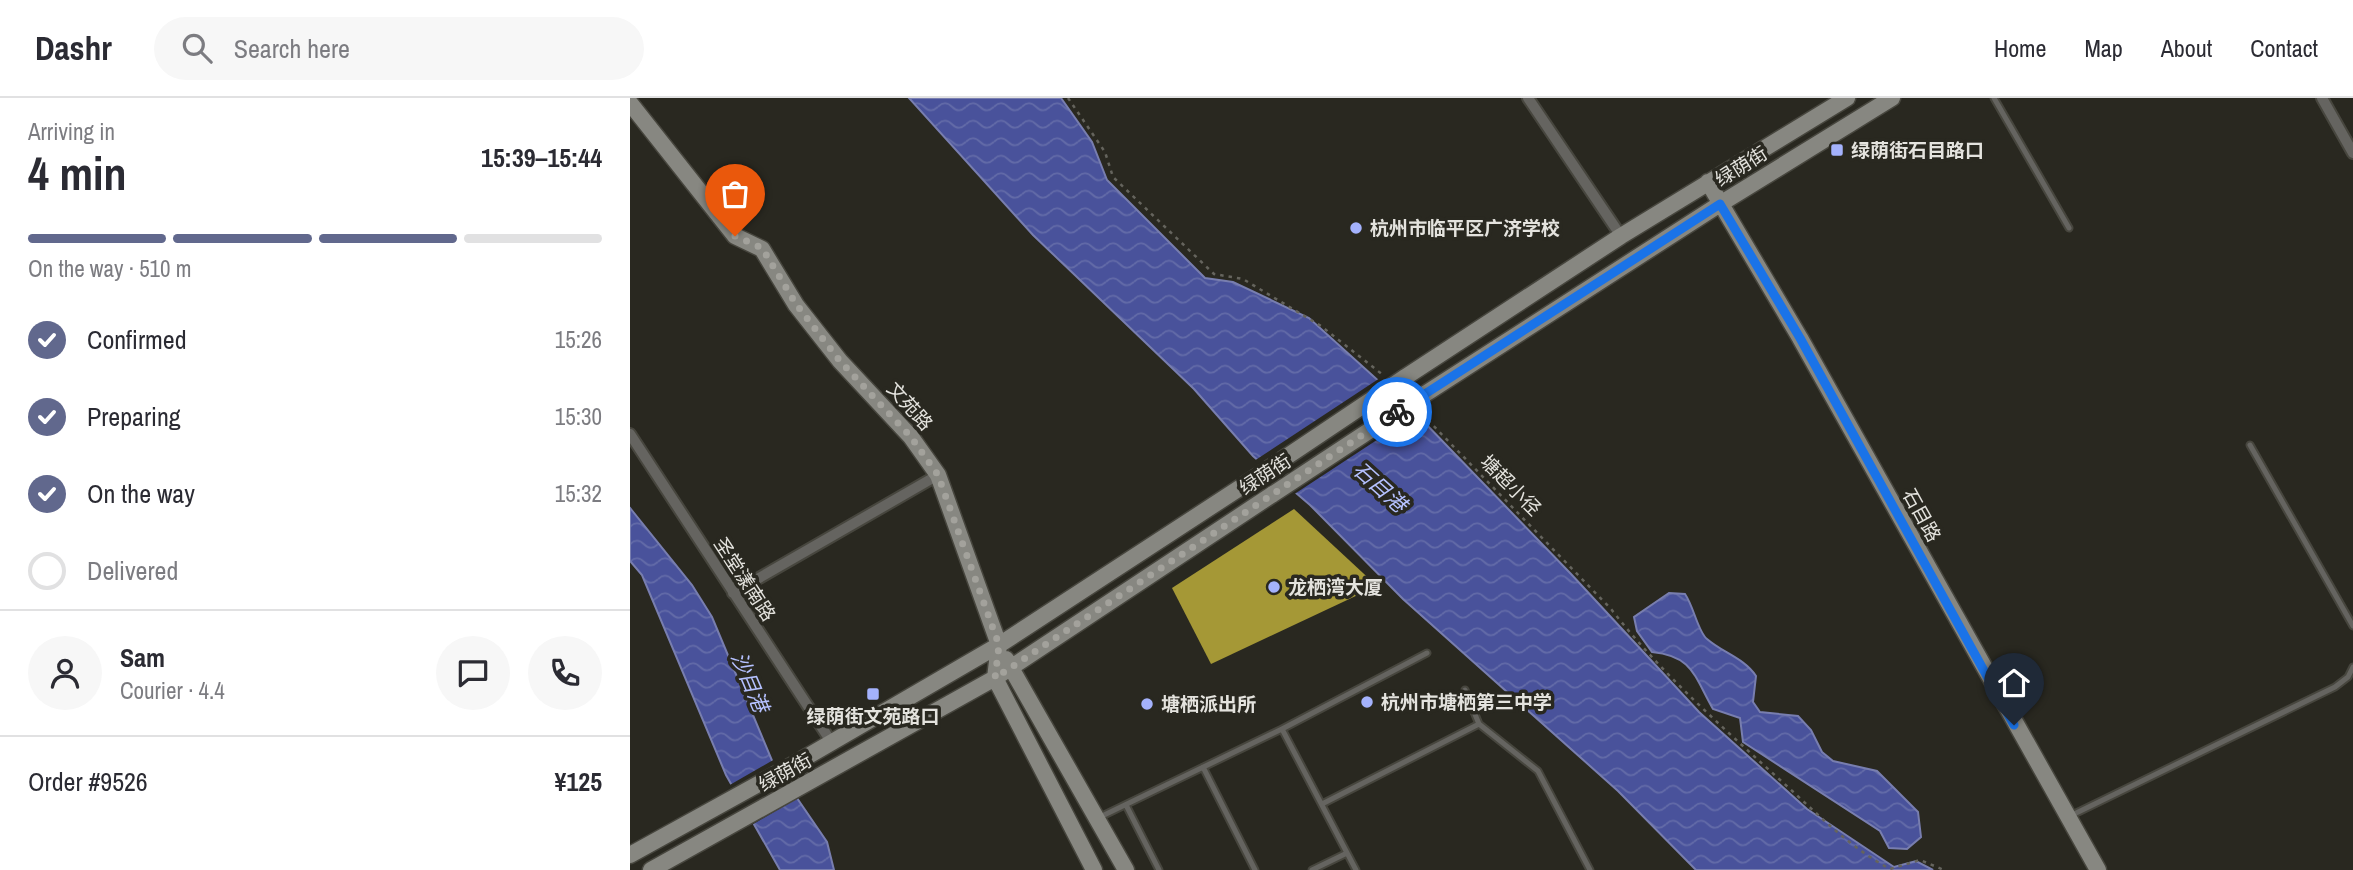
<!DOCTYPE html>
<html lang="en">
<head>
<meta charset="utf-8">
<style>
  body { margin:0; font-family:"Archivo Narrow","Noto Sans SC",sans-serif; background:#f7f7f7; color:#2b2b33; height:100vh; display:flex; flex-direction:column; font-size:26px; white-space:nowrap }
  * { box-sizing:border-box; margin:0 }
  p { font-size:23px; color:#7c7c81 }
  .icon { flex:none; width:38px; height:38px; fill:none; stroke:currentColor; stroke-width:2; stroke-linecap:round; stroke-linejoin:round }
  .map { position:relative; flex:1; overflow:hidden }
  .sheet { display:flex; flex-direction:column; background:#fff; width:630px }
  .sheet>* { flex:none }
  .pin { position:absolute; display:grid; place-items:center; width:60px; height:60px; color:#fff; margin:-72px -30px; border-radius:50% 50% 50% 0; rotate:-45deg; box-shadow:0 0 7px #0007 }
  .pin .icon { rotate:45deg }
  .courier { position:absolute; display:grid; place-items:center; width:70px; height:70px; margin:-35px; border:5px solid #1a73e8; border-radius:50%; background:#fff; color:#222; box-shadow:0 2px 9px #0007 }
  .head em { font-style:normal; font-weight:700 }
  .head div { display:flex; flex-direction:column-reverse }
  .head { display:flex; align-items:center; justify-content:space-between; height:119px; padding:0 28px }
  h1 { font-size:46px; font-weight:700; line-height:52px }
  .bar { display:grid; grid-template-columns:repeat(4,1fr); gap:10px 7px; align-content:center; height:84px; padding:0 28px }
  .bar i { height:9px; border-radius:5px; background:#e1e1e2 }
  .bar .selected { background:#61688d }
  .bar p { grid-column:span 4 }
  .line { display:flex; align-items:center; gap:18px; padding:0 28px; border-top:2px solid #e1e1e2 }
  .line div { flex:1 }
  .round { display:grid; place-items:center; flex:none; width:74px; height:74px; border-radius:37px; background:#f7f7f7 }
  ol { padding:0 28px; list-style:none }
  li { display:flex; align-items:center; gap:21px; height:77px }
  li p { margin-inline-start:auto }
  li .icon { padding:7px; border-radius:50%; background:#61688d; color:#fff; stroke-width:4 }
  li:last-child { color:#7c7c81 }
  li i { width:38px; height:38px; border:4px solid #e1e1e2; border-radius:50% }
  header { display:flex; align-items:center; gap:42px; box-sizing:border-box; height:98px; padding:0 35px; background:#fff; border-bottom:2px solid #e1e1e2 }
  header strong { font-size:33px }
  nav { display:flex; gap:38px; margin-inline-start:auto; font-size:24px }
  .search { width:490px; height:63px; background:#f7f7f7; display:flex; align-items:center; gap:18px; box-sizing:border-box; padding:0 24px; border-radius:38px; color:#7c7c81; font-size:26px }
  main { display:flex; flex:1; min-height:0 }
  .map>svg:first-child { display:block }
  .water { fill:url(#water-waves); stroke:#787eaf; stroke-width:2 }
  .pier { fill:#292820 }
  .building { fill:#a59836 }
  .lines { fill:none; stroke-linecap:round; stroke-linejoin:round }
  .lane-casing { stroke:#47463e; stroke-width:9 }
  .street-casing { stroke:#47463e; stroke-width:14 }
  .secondary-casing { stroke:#47463e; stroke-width:19 }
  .path { stroke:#65645d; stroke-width:2.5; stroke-dasharray:3.5 5; stroke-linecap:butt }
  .lane { stroke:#656460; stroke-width:5 }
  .street { stroke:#656460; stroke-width:10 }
  .secondary { stroke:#878781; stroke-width:16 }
  .secondary-bridge-casing { stroke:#47463e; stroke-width:19; stroke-linecap:butt }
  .secondary-bridge { stroke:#878781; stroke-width:16 }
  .done { stroke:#a3a29c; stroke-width:7; stroke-dasharray:0 12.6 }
  .route { stroke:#1a73e8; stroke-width:9 }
  .poi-dot { fill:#a4b2fc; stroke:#292820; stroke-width:2.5 }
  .labels { text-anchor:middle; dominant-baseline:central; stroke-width:7; stroke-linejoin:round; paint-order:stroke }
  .poi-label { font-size:19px; font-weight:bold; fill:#e4e3de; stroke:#292820; text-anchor:start }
  .street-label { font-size:19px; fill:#e4e3de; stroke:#292820 }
  .water-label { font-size:21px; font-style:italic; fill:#b5c1ff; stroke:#292820 }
</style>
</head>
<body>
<header>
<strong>Dashr</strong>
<div class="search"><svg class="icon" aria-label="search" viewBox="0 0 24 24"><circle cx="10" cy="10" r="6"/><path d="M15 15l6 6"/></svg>Search here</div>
<nav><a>Home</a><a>Map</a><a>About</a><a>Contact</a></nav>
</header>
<main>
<section class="sheet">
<div class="head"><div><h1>4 min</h1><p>Arriving in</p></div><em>15:39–15:44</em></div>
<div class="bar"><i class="selected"></i><i class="selected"></i><i class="selected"></i><i></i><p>On the way · 510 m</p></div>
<ol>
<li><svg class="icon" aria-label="check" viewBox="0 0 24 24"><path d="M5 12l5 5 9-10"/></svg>Confirmed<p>15:26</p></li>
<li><svg class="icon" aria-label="check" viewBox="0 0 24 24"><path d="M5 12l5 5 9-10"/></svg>Preparing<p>15:30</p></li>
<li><svg class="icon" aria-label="check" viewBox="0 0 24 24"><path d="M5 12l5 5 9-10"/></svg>On the way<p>15:32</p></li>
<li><i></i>Delivered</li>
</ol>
<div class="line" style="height:126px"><a class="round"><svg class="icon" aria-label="person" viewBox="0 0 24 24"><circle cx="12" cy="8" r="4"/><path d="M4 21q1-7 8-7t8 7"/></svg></a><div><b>Sam</b><p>Courier · 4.4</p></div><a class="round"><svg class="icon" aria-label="chat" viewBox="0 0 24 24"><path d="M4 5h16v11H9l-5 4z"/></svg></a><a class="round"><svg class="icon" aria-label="phone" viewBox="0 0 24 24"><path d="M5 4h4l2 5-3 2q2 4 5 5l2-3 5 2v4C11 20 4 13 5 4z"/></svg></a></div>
<div class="line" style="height:91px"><div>Order #9526</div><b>¥125</b></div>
</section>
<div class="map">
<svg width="1723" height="772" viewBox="0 0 1723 772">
  <defs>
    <pattern id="water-waves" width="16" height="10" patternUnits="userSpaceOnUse" patternTransform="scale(1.75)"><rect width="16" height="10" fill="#49529b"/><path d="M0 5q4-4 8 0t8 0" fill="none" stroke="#636ba8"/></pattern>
  </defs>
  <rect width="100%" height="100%" fill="#292820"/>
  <path class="water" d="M 279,0 L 431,0 L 462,44 L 477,82 L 575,180 L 603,184 L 679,220 L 794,324 L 941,476 L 1069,614 L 1177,711 L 1264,769 L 1286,763 L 1303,772 L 1066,772 L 988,693 L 773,501 L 680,407 L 623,358 L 564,291 L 403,137 Z
    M 0,410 L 62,487 L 82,519 L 143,665 L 197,744 L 204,772 L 150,772 L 96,677 L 12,477 L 0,463 Z
    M 1039,495 L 1055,496 C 1064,509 1068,534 1077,541 C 1093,555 1114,560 1126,578 L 1123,604 L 1130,614 L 1168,618 L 1181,632 L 1192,654 L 1203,663 L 1247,673 L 1288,714 L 1291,739 L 1277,751 L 1259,750 L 1250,733 L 1113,644 L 1110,620 L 1083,611 C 1064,578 1063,558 1022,554 L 1007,533 L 1004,519 Z"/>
  <path class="pier" d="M 750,280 L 788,315 L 663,397 L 624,363 Z
    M 145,661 L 169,699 L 120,728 L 98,688 Z"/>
  <path class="building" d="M 664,411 L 747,488 L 581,566 L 542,490 Z"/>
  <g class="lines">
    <defs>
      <path id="lane" d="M 1364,0 L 1439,130
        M 1620,347 L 1723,528
        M 835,592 L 849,626 L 908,673 L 960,772
        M 652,631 L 726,772
        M 573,669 L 625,772
        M 692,706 L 849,626
        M 496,707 L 529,772
        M 1440,718 L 1705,589 L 1718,579 L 1723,569
        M 470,719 L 652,631 L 797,555
        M 682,772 L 717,755"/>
      <path id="street" d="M 898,0 L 991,138
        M 1692,0 L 1723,55
        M 0,336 L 202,645
        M 103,495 L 308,377"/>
      <path id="secondary" d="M 0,5 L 105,138 L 132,151 L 166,207 L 210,263 L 281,339 L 308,377 L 369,547 L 365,580 L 464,772
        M 1078,84 L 1170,240 L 1468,772
        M 774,280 L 991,138 L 1217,0
        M 795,296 L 1090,106 L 1262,0
        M 376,561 L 496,772
        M 0,757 L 161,668 L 369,547 L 628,378
        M 21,772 L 365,580 L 643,396"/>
    </defs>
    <use href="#lane" class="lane-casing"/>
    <use href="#street" class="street-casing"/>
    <use href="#secondary" class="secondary-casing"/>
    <path class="path" d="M 438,0 L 475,54 L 483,79 L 584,176 L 613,181 L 691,228 L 753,277
      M 792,316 L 981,511 C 1030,574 1090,627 1149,681 C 1185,713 1217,748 1260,771 L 1290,762 L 1314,772"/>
    <use href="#lane" class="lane"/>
    <use href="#street" class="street"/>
    <use href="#secondary" class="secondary"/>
    <defs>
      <path id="secondary-bridge" d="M 628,378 L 774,280
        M 643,396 L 795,296"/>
    </defs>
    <use href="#secondary-bridge" class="secondary-bridge-casing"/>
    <use href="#secondary-bridge" class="secondary-bridge"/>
  </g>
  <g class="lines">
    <path class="done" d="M 105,138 L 132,150 L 166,206 L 210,263 L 281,339 L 308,377 L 369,547 L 365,580 L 767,314"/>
    <path class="route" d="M 767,314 L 1090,106 L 1170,240 L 1384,627"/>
  </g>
  <g class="poi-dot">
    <rect x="1200" y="45" width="14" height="14" rx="3.5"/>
    <circle cx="726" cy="130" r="7"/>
    <circle cx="644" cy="489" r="7"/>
    <rect x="236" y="589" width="14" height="14" rx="3.5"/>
    <circle cx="737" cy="604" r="7"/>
    <circle cx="517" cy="606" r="7"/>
  </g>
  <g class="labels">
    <g class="poi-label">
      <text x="1221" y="52">绿荫街石目路口</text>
      <text x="740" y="130">杭州市临平区广济学校</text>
      <text x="658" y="489">龙栖湾大厦</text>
      <text x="751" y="604">杭州市塘栖第三中学</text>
      <text x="531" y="606">塘栖派出所</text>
      <text x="243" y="618" text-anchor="middle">绿荫街文苑路口</text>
    </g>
    <g class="street-label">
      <text transform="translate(1111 68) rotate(-32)">绿荫街</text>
      <text transform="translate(280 308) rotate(48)">文苑路</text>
      <text transform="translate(635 376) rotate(-33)">绿荫街</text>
      <text transform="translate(881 387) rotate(45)">塘超小径</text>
      <text transform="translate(1292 417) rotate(61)">石目路</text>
      <text transform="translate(115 481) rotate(57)">圣堂漾南路</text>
      <text transform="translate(155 674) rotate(-29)">绿荫街</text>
    </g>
    <g class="water-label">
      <text transform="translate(750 389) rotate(42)">石目港</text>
      <text transform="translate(120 584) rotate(67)">沙目港</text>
    </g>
  </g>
</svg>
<div class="pin" style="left:105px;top:138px;background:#ea580c"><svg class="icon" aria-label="bag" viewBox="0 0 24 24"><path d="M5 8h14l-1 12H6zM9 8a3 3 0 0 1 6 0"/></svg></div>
<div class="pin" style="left:1384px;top:627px;background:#1f2937"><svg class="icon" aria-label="home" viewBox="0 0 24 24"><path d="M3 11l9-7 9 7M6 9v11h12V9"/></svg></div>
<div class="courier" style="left:767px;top:314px"><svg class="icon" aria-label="bike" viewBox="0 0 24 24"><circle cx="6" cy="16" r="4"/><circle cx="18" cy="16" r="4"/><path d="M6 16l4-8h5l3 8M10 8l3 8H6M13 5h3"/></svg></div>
</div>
</main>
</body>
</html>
